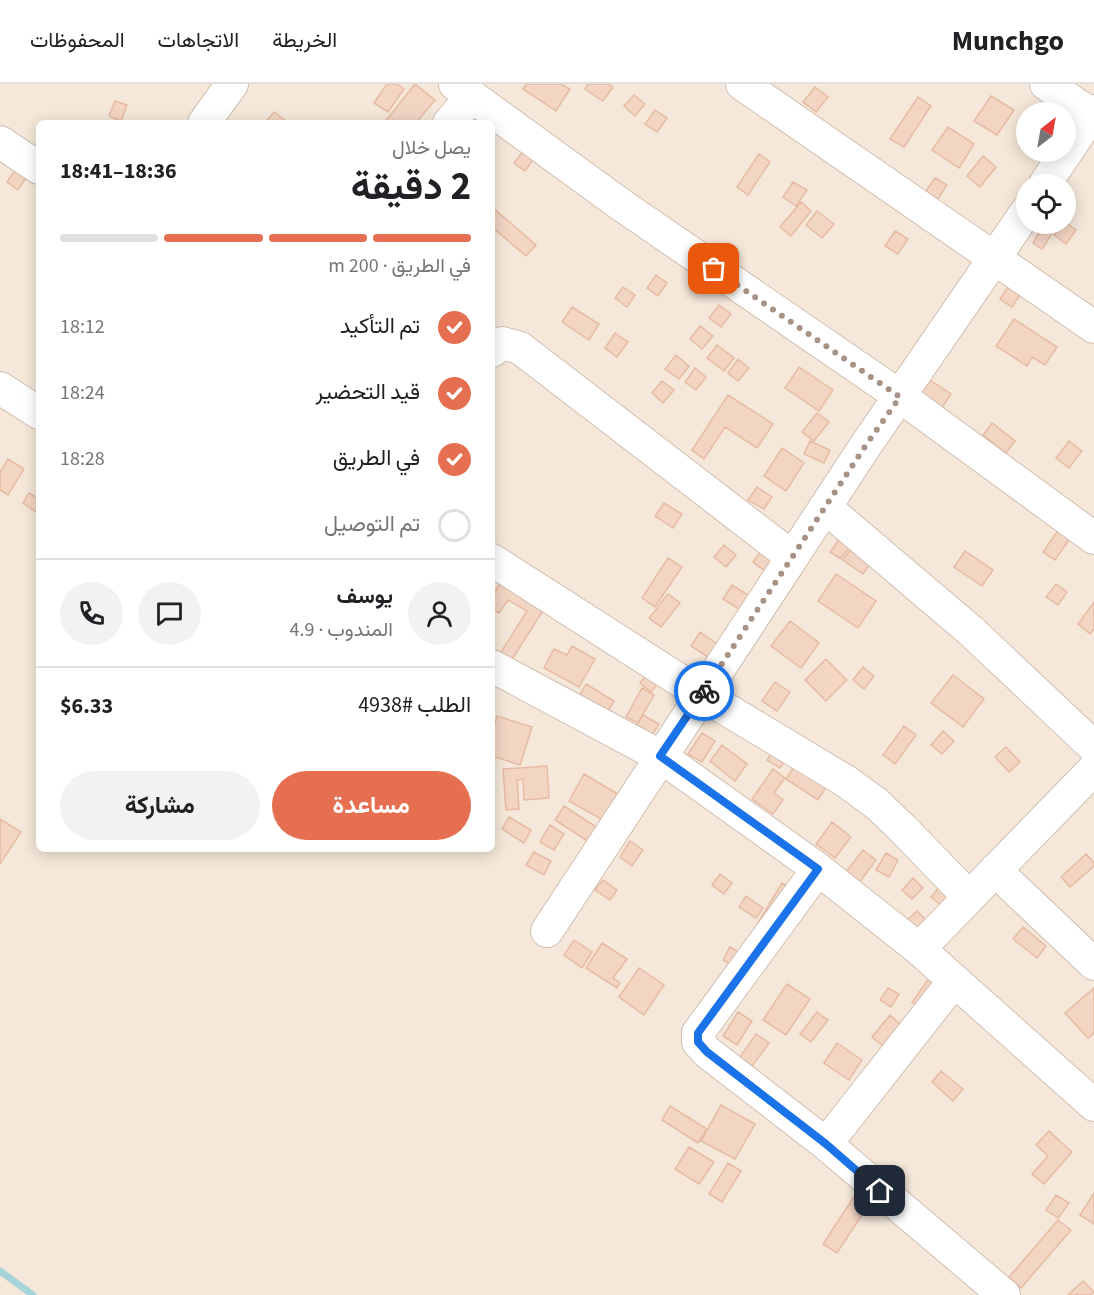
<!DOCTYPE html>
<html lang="ar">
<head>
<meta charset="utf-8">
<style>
  body { margin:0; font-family:"Source Sans 3",Vazirmatn,sans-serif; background:#f2f2f2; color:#202124; direction:rtl; height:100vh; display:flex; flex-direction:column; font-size:22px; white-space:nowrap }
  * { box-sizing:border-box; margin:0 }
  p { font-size:20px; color:#757577 }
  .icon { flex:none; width:33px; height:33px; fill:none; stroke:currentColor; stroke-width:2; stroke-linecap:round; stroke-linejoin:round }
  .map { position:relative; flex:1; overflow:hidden; direction:ltr }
  .sheet { position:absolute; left:36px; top:36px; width:459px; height:732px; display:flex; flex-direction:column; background:#fff; border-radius:9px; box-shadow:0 3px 15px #0003; direction:rtl }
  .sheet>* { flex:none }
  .needle { width:39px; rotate:31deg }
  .controls { position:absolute; left:1016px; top:18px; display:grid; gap:12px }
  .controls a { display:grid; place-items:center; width:60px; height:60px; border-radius:50%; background:#fff; box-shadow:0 3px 15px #0003; font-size:30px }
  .pin { position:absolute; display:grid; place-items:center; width:51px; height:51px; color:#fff; margin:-26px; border-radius:12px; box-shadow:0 3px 9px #0006 }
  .courier { position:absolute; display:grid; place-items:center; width:60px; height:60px; margin:-30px; border:4px solid #1a73e8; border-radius:50%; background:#fff; color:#222; box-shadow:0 2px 8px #0007 }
  .summary em { font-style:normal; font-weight:700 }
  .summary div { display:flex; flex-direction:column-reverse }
  .summary { display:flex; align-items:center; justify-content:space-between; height:102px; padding:0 24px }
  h1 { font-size:39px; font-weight:700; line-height:45px }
  .bar { display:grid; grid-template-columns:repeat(4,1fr); gap:9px 6px; align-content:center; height:72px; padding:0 24px }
  .bar i { height:8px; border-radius:4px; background:#e0e0e0 }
  .bar .active { background:#e76f51 }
  .bar p { grid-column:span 4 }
  .line { display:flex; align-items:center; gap:15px; padding:0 24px; border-top:2px solid #e0e0e0 }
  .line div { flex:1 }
  .round { display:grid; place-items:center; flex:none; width:63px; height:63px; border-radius:32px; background:#f2f2f2 }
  ol { padding:0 24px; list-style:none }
  li { display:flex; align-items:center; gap:18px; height:66px }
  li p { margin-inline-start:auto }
  li .icon { padding:6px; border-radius:50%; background:#e76f51; color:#fff; stroke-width:4 }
  li:last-child { color:#757577 }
  li i { width:33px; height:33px; border:3px solid #e0e0e0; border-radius:50% }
  .primary-button { display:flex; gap:12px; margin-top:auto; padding:12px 24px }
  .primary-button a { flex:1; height:69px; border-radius:36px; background:#e76f51; color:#fff; font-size:24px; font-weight:700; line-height:69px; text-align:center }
  .primary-button a+a { background:#f2f2f2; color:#202124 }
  header { display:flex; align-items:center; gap:36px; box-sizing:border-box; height:84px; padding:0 30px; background:#fff; border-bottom:2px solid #e0e0e0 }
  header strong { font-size:28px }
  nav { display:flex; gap:33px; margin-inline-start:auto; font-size:21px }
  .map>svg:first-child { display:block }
  .residential { fill:#f5e8da; fill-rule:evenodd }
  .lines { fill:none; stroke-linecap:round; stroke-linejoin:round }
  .stream { stroke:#a5d3da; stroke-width:7 }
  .building { fill:#f3d5c3; stroke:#e6bba3; stroke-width:1.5 }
  .minor-casing { stroke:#d1beb0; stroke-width:34 }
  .minor { stroke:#fff; stroke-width:32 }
  .done { stroke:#a89285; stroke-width:6; stroke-dasharray:0 10.8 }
  .route { stroke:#1a73e8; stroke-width:8 }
</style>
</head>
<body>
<header>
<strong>Munchgo</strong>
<nav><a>الخريطة</a><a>الاتجاهات</a><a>المحفوظات</a></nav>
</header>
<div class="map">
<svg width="1094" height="1211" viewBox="0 0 1094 1211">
  <rect width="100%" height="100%" fill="#fdf6ec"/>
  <path class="residential" d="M 0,0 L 1094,0 L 1094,1211 L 0,1211 ZM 1026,28 L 1065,28 L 1065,68 L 1026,68 ZM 39,39 L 492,39 L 492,765 L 39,765 ZM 1026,100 L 1065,100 L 1065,140 L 1026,140 Z"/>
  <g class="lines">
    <path class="stream" d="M 0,1187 L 33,1211"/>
  </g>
  <path class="building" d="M 387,0 L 397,0 L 404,5 L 388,28 L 374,19 Z
    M 415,0 L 435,16 L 416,39 L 384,39 Z
    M 526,0 L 561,0 L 570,5 L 556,27 L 523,5 Z
    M 588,0 L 608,0 L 613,3 L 603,17 L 585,5 Z
    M 815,3 L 828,13 L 816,28 L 803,18 Z
    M 634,11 L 645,20 L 635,32 L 624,22 Z
    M 991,12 L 1014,26 L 997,51 L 974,37 Z
    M 918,13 L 931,22 L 904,63 L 890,55 Z
    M 115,17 L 127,21 L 121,37 L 109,32 Z
    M 655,26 L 667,34 L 657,48 L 645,40 Z
    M 274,28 L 286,37 L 285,39 L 265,39 Z
    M 948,43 L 974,60 L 959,84 L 932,66 Z
    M 524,66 L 535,73 L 525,87 L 514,79 Z
    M 759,70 L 770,78 L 748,111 L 737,103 Z
    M 983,72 L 996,83 L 980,103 L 967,92 Z
    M 17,83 L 28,91 L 18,106 L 7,98 Z
    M 935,94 L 947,101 L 938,115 L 926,107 Z
    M 793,98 L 807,106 L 796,122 L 783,113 Z
    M 801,118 L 811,127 L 791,152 L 780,143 Z
    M 492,123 L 536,161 L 526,172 L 492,143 Z
    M 817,127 L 834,140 L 822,154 L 806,141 Z
    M 1065,138 L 1076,146 L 1066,160 L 1054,151 Z
    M 1043,142 L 1053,148 L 1042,165 L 1033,159 Z
    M 895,147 L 908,155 L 898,170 L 885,162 Z
    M 656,191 L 667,199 L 658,212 L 647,204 Z
    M 1009,201 L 1021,209 L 1012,223 L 1000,215 Z
    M 623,203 L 635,211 L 627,223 L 615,214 Z
    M 719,221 L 731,230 L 721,243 L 709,234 Z
    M 572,223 L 599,240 L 589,256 L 562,238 Z
    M 1014,235 L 1057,263 L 1045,281 L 1032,273 L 1027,282 L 996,262 Z
    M 700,242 L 713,252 L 702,265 L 690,255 Z
    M 615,249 L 628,258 L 617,273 L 605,264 Z
    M 717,261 L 734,274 L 724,287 L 707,274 Z
    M 676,271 L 689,282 L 679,295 L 665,285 Z
    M 738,275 L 749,284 L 738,297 L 728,289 Z
    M 799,283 L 833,306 L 819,327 L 785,304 Z
    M 695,284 L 706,293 L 696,306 L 685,298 Z
    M 930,296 L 951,310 L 939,328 L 918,315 Z
    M 662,297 L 674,306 L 663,319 L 652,309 Z
    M 728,311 L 773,340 L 757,364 L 725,343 L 704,375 L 692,366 Z
    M 817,329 L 829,338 L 814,357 L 802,348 Z
    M 992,339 L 1015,357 L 1006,369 L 983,351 Z
    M 810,357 L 830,366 L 824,379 L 804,370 Z
    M 1069,357 L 1082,367 L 1069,384 L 1056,374 Z
    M 782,364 L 804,379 L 786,407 L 764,392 Z
    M 8,375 L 24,385 L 8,411 L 0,406 L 0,388 Z
    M 757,403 L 772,413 L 764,425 L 748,416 Z
    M 29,409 L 39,415 L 39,430 L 23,419 Z
    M 664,419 L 682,430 L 673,444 L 655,432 Z
    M 1061,442 L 1073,450 L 1055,476 L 1043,468 Z
    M 841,453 L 851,461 L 841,475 L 830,468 Z
    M 724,461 L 736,471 L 726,483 L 714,473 Z
    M 853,462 L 872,476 L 863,490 L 843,476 Z
    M 763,464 L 775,472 L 765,487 L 753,478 Z
    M 965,467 L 993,486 L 982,502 L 954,483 Z
    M 668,474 L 682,483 L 655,523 L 642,514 Z
    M 836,490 L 876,517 L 858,544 L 818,517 Z
    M 503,495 L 546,522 L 509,580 L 498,573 L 527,527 L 508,516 L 499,529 L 492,525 L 492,512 Z
    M 1056,500 L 1067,508 L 1058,521 L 1046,513 Z
    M 732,501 L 751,513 L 742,527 L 723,515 Z
    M 668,510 L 680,519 L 661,543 L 649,534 Z
    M 1094,518 L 1094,545 L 1090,550 L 1078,540 Z
    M 790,537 L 819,559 L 801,584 L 771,562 Z
    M 700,548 L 717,560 L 708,573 L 691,562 Z
    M 572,562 L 595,575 L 579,603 L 544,584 L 554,565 L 567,571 Z
    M 826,575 L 847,596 L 826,617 L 805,596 Z
    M 863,583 L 874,592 L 864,605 L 853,596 Z
    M 649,588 L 660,597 L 651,608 L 640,599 Z
    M 953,591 L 984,615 L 963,643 L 931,619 Z
    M 775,598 L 790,608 L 777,627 L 762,617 Z
    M 586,600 L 614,617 L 605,632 L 577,616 Z
    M 642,604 L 654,611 L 638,639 L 626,633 Z
    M 643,631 L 659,640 L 651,653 L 635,644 Z
    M 497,632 L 532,643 L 520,681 L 492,672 L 492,649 Z
    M 904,642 L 916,651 L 895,680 L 883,671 Z
    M 943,647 L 954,657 L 942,670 L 931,661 Z
    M 702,649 L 715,657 L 702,678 L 688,670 Z
    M 722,661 L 747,680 L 735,697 L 710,677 Z
    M 1006,663 L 1020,678 L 1009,688 L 995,673 Z
    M 774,665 L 787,674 L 780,684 L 767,676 Z
    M 797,679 L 828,700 L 818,716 L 786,695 Z
    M 547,682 L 549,714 L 524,716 L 523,695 L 517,696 L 519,725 L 506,726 L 503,685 Z
    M 773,685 L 785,694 L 774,709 L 783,716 L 773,730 L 752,715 Z
    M 584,690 L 623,713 L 608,739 L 569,717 Z
    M 564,722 L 601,746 L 592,760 L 555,736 Z
    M 509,733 L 531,746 L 524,759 L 502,745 Z
    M 0,735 L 21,748 L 0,780 Z
    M 832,738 L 851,753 L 835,774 L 816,760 Z
    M 550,741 L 564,750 L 554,766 L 540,758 Z
    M 630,757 L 643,766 L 632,782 L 620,773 Z
    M 863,766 L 876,776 L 859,799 L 845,789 Z
    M 534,768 L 551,777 L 544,791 L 526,781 Z
    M 886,769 L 898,776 L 889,793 L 876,786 Z
    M 1086,770 L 1094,779 L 1094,782 L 1070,803 L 1061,793 Z
    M 720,790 L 732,799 L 724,810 L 712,801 Z
    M 913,794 L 923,804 L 912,815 L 902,806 Z
    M 603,796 L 617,806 L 610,816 L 595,806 Z
    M 782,799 L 793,806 L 769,843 L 759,837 Z
    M 939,803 L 952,813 L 944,823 L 931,813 Z
    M 746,812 L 763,824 L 756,834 L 739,823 Z
    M 917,827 L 928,838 L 919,848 L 907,836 Z
    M 1023,843 L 1046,862 L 1037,874 L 1013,855 Z
    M 574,856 L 592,868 L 582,884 L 564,871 Z
    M 602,859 L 627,875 L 613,894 L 620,899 L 617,904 L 586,884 Z
    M 730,863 L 744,871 L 737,884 L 723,876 Z
    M 639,884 L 664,901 L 644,931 L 619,913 Z
    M 928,896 L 940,904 L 924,927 L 912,918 Z
    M 787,900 L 810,915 L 786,951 L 763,936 Z
    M 888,904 L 899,910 L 891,923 L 880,916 Z
    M 1094,904 L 1094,949 L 1088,954 L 1065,929 Z
    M 738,928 L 752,937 L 737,961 L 723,952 Z
    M 817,928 L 828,936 L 811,958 L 800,950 Z
    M 890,931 L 901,941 L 884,963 L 872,953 Z
    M 756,950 L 769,959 L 752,982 L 740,973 Z
    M 837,959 L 862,976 L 849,996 L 824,979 Z
    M 941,987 L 963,1005 L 953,1017 L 932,998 Z
    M 721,1021 L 755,1040 L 735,1075 L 701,1057 Z
    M 670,1022 L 707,1045 L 698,1059 L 662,1036 Z
    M 1049,1047 L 1072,1068 L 1044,1100 L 1032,1090 L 1048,1072 L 1036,1061 Z
    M 689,1063 L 714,1078 L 699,1100 L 675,1085 Z
    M 728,1079 L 741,1087 L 722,1118 L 709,1110 Z
    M 859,1105 L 873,1114 L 837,1169 L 823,1160 Z
    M 1094,1109 L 1094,1140 L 1080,1131 Z
    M 1056,1111 L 1069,1119 L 1058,1134 L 1046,1126 Z
    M 1058,1136 L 1071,1146 L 1021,1204 L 1009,1193 Z
    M 1083,1197 L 1094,1208 L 1091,1211 L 1068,1211 Z"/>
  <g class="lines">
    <defs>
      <path id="minor" d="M 455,0 L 620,120 L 901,313 L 1094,454
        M 742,0 L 1094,243
        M 1046,0 L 1094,32
        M 204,39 L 232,0
        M 449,39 L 472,12
        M 0,58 L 39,84
        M 1045,100 L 1094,27
        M 492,267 L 502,259 L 520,264 L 792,473
        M 0,304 L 39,329
        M 825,423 L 971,547 L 1094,663
        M 492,476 L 701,610 L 847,698 L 877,720 L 902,744 L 969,813
        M 492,582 L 660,672 L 818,785 L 919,865 L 1094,1021
        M 818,785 L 698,949 L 698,958 L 707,968 L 826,1060 L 1004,1211
        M 995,786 L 1094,880
        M 547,847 L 866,361 L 1026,128
        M 919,865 L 1094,685
        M 826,1060 L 954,897"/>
    </defs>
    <use href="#minor" class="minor-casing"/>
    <use href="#minor" class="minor"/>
  </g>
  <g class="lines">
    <path class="done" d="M 704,607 L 866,361 L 900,313 L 714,185"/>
    <path class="route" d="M 704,607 L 660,672 L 818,785 L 698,949 L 698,958 L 707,968 L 826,1060 L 880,1107"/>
  </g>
</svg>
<div class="controls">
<a><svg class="needle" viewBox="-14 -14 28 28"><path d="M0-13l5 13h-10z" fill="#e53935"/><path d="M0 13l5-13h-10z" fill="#757577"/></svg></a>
<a><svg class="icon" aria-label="locate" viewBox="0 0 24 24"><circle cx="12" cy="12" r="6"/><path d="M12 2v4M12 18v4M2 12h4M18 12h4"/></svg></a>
</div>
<div class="pin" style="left:714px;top:185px;background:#ea580c"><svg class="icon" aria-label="bag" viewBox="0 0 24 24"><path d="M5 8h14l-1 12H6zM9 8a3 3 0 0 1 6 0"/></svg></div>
<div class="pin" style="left:880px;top:1107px;background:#1f2937"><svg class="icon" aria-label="home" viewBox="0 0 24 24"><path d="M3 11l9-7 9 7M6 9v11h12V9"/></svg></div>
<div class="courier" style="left:704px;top:607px"><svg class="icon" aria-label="bike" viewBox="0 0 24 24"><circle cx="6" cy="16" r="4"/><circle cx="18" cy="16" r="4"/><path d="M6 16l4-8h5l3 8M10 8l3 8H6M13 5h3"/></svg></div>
<section class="sheet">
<div class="summary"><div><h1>2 دقيقة</h1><p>يصل خلال</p></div><em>18:36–18:41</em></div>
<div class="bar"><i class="active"></i><i class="active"></i><i class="active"></i><i></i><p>في الطريق · 200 m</p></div>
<ol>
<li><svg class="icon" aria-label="check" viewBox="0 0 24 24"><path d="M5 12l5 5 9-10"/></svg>تم التأكيد<p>18:12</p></li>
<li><svg class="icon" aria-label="check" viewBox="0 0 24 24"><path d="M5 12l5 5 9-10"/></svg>قيد التحضير<p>18:24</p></li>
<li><svg class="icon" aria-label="check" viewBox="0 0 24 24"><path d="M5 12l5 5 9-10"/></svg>في الطريق<p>18:28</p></li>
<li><i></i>تم التوصيل</li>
</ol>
<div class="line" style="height:108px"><a class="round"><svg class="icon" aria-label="person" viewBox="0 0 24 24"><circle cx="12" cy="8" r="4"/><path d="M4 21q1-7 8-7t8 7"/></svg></a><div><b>يوسف</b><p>المندوب · 4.9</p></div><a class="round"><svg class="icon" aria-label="chat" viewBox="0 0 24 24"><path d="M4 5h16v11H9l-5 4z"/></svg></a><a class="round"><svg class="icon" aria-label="phone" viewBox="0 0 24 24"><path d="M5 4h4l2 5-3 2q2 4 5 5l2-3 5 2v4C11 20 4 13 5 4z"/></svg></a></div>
<div class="line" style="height:78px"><div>الطلب #4938</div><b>$6.33</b></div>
<div class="primary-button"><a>مساعدة</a><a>مشاركة</a></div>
</section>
</div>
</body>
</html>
